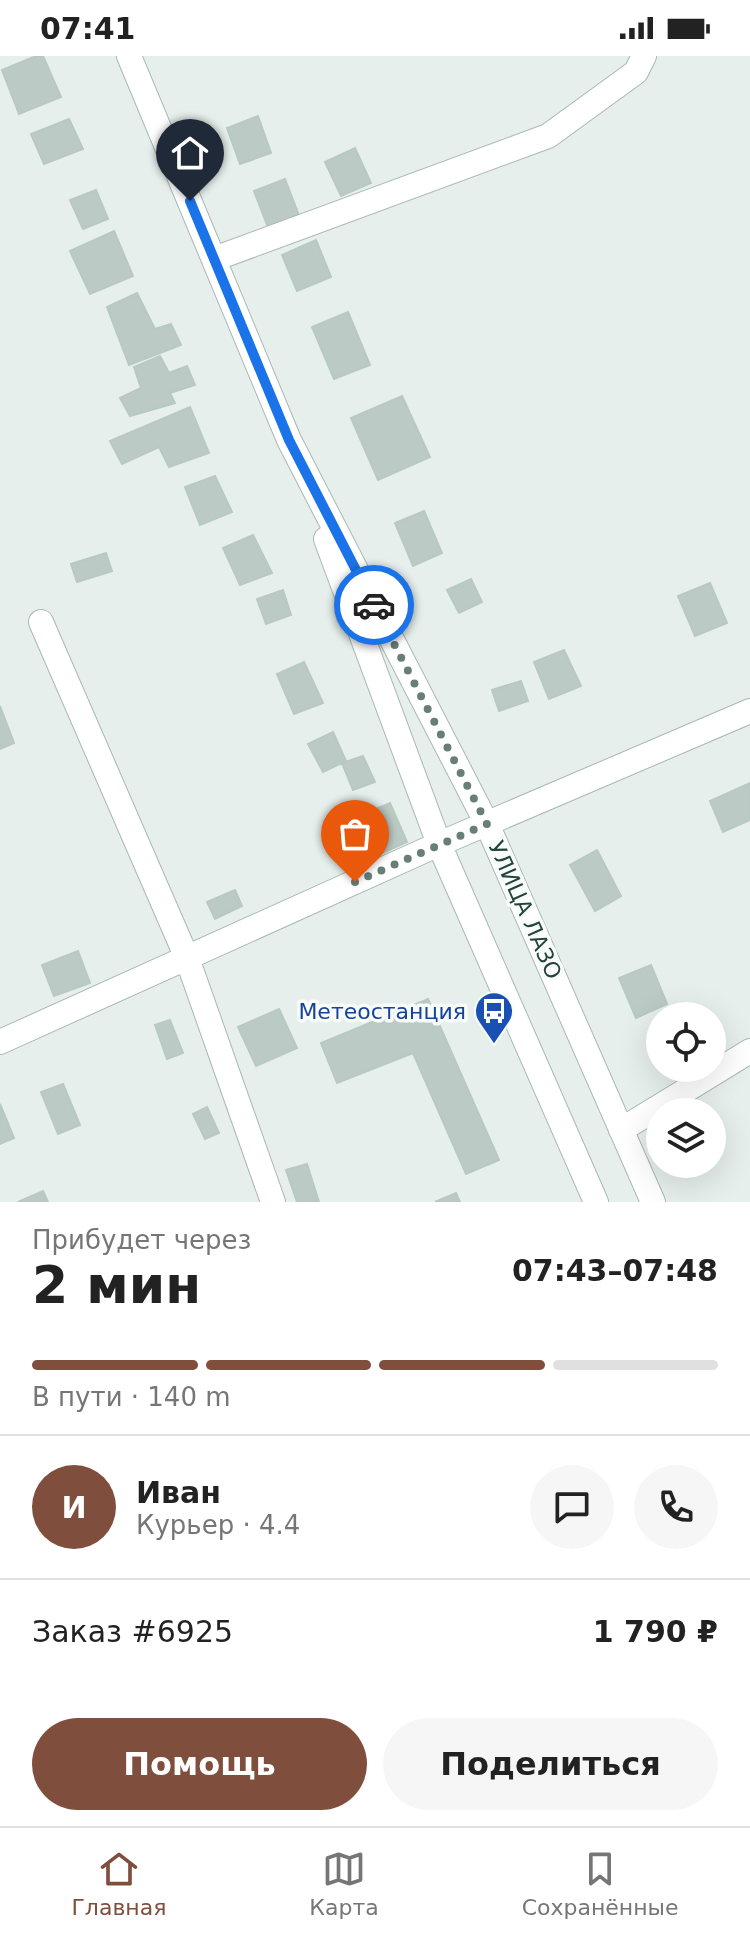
<!DOCTYPE html>
<html lang="ru">
<head>
<meta charset="utf-8">
<style>
  body { margin:0; font-family:"DejaVu Sans",sans-serif; background:#f6f6f6; color:#222; height:100vh; display:flex; flex-direction:column; font-size:30px; white-space:nowrap }
  * { box-sizing:border-box; margin:0 }
  p { font-size:26px; color:#767676 }
  .icon { flex:none; width:44px; height:44px; fill:none; stroke:currentColor; stroke-width:2; stroke-linecap:round; stroke-linejoin:round }
  .map { position:relative; height:1146px; overflow:hidden }
  .panel { display:flex; flex-direction:column; background:#fff; flex:1 }
  .panel>* { flex:none }
  .tools { position:absolute; left:646px; top:946px; display:grid; gap:16px }
  .tools a { display:grid; place-items:center; width:80px; height:80px; border-radius:50%; background:#fff; box-shadow:0 8px 32px #0002; font-size:40px }
  .pin { position:absolute; display:grid; place-items:center; width:68px; height:68px; color:#fff; margin:-82px -34px; border-radius:50% 50% 50% 0; rotate:-45deg; box-shadow:0 0 8px #0007 }
  .pin .icon { rotate:45deg }
  .courier { position:absolute; display:grid; place-items:center; width:80px; height:80px; margin:-40px; border:6px solid #1a73e8; border-radius:50%; background:#fff; color:#222; box-shadow:0 2px 10px #0007 }
  .head em { font-style:normal; font-weight:700 }
  .head div { display:flex; flex-direction:column-reverse }
  .head { display:flex; align-items:center; justify-content:space-between; height:136px; padding:0 32px }
  h1 { font-size:52px; font-weight:700; line-height:60px }
  .bar { display:grid; grid-template-columns:repeat(4,1fr); gap:12px 8px; align-content:center; height:96px; padding:0 32px }
  .bar i { height:10px; border-radius:6px; background:#e0e0e0 }
  .bar .selected { background:#804e3d }
  .bar p { grid-column:span 4 }
  .line { display:flex; align-items:center; gap:20px; padding:0 32px; border-top:2px solid #e0e0e0 }
  .line div { flex:1 }
  .round { display:grid; place-items:center; flex:none; width:84px; height:84px; border-radius:42px; background:#f6f6f6 }
  .cta { display:flex; gap:16px; margin-top:auto; padding:16px 32px }
  .cta a { flex:1; height:92px; border-radius:48px; background:#804e3d; color:#fff; font-size:32px; font-weight:700; line-height:92px; text-align:center }
  .cta a+a { background:#f6f6f6; color:#222 }
  .status { display:flex; justify-content:space-between; align-items:center; height:56px; padding:0 40px; background:#fff; direction:ltr }
  .status svg { height:22px; fill:currentColor }
  .tab-bar { display:flex; justify-content:space-around; align-items:center; height:112px; border-top:2px solid #e0e0e0; background:#fff; font-size:22px; color:#767676 }
  .tab-bar a { display:grid; justify-items:center; gap:4px }
  .tab-bar .selected { color:#804e3d }
  .map>svg:first-child { display:block }
  .building { fill:#bbcac4; stroke:#b8c9c2; stroke-width:2 }
  .lines { fill:none; stroke-linecap:round; stroke-linejoin:round }
  .minor-casing { stroke:#a8b8b2; stroke-width:26 }
  .minor { stroke:#fff; stroke-width:24 }
  .done { stroke:#687f78; stroke-width:8; stroke-dasharray:0 14.4 }
  .route { stroke:#1a73e8; stroke-width:10 }
  .labels { text-anchor:middle; dominant-baseline:central; stroke-width:7; stroke-linejoin:round; paint-order:stroke }
  .street-label { font-size:22px; fill:#24423a; stroke:#f7fbf9 }
  .transit-label { font-size:22px; fill:#164399; stroke:#f7fbf9; text-anchor:end }
</style>
</head>
<body>
<div class="status"><b>07:41</b><svg viewBox="0 0 49 12"><path d="M0 12V9h3v3zM5 12V6h3v6zM10 12V3h3v9zM15 12V0h3v12zM26 1h20v11H26zM47 4h2v5h-2z"/></svg></div>
<div class="map">
<svg width="750" height="1146" viewBox="0 0 750 1146">
  <rect width="100%" height="100%" fill="#e6efeb"/>
  <path class="building" d="M 36,0 L 43,0 L 61,41 L 19,58 L 2,14 Z
    M 258,60 L 271,97 L 240,108 L 227,72 Z
    M 69,63 L 83,93 L 44,108 L 31,78 Z
    M 355,92 L 371,127 L 341,140 L 325,106 Z
    M 285,123 L 300,162 L 269,174 L 254,135 Z
    M 96,134 L 108,163 L 83,173 L 70,144 Z
    M 114,175 L 133,220 L 90,238 L 70,195 Z
    M 316,184 L 331,221 L 297,235 L 282,199 Z
    M 137,237 L 155,273 L 171,268 L 181,289 L 129,309 L 107,251 Z
    M 348,256 L 370,309 L 334,323 L 312,271 Z
    M 160,300 L 169,317 L 187,310 L 195,329 L 170,337 L 175,347 L 130,360 L 120,342 L 141,332 L 134,311 Z
    M 402,340 L 430,401 L 378,424 L 351,362 Z
    M 190,351 L 209,397 L 169,411 L 159,391 L 122,408 L 110,385 Z
    M 215,420 L 232,456 L 200,469 L 185,431 Z
    M 424,455 L 442,497 L 413,510 L 395,467 Z
    M 253,479 L 272,517 L 240,529 L 223,492 Z
    M 106,497 L 112,515 L 77,526 L 71,508 Z
    M 471,523 L 482,546 L 459,557 L 447,534 Z
    M 710,527 L 727,567 L 695,580 L 678,540 Z
    M 283,534 L 291,559 L 266,568 L 257,543 Z
    M 564,594 L 581,630 L 549,643 L 534,606 Z
    M 304,606 L 323,647 L 294,658 L 277,618 Z
    M 521,625 L 528,645 L 499,655 L 492,634 Z
    M 0,650 L 14,687 L 0,693 Z
    M 333,676 L 346,705 L 323,716 L 308,688 Z
    M 363,700 L 375,726 L 353,734 L 342,707 Z
    M 750,727 L 750,764 L 723,776 L 710,745 Z
    M 390,747 L 407,786 L 376,800 L 359,760 Z
    M 597,794 L 621,840 L 595,855 L 570,809 Z
    M 235,834 L 242,850 L 215,863 L 207,846 Z
    M 78,895 L 90,927 L 54,940 L 42,909 Z
    M 651,909 L 667,948 L 636,962 L 619,922 Z
    M 428,943 L 499,1104 L 466,1118 L 413,997 L 337,1027 L 321,987 Z
    M 279,953 L 297,992 L 256,1010 L 238,971 Z
    M 170,964 L 183,997 L 167,1003 L 155,969 Z
    M 63,1028 L 80,1069 L 58,1078 L 41,1036 Z
    M 0,1048 L 14,1082 L 0,1088 Z
    M 207,1051 L 219,1077 L 205,1083 L 193,1058 Z
    M 307,1108 L 319,1146 L 297,1146 L 286,1114 Z
    M 43,1135 L 48,1146 L 18,1146 Z
    M 456,1137 L 460,1146 L 435,1146 Z"/>
  <g class="lines">
    <defs>
      <path id="minor" d="M 129,0 L 289,384 L 487,768 L 653,1146
        M 214,203 L 548,80 L 636,16 L 644,0
        M 326,483 L 439,788 L 596,1146
        M 41,566 L 187,902 L 273,1146
        M 0,986 L 439,788 L 750,655
        M 621,1074 L 750,995"/>
    </defs>
    <use href="#minor" class="minor-casing"/>
    <use href="#minor" class="minor"/>
  </g>
  <g class="lines">
    <path class="done" d="M 355,826 L 487,768 L 374,549"/>
    <path class="route" d="M 190,145 L 289,384 L 374,549"/>
  </g>
  <defs>
    <symbol id="bus-pin" viewBox="-11 -11 22 30"><path d="M0 17L-7.5 6A9.5 9.5 0 1 1 7.5 6Z" fill="#1a4fb4" stroke="#f7fbf9"/><path d="M-5-6H5V4H4V6H2V4H-2V6H-4V4H-5ZM-3.5-4V0h7V-4ZM-3.5 1.2v1.5H-2V1.2ZM2 1.2v1.5H3.5V1.2Z" fill="#fff"/></symbol>
  </defs>
  <g fill-rule="evenodd">
    <use href="#bus-pin" x="472" y="933" width="44" height="60"/>
  </g>
  <g class="labels">
    <g class="street-label">
      <text transform="translate(525 854) rotate(66)">УЛИЦА ЛАЗО</text>
    </g>
    <g class="transit-label">
      <text x="466" y="955">Метеостанция</text>
    </g>
  </g>
</svg>
<div class="tools">
<a><svg class="icon" aria-label="locate" viewBox="0 0 24 24"><circle cx="12" cy="12" r="6"/><path d="M12 2v4M12 18v4M2 12h4M18 12h4"/></svg></a>
<a><svg class="icon" aria-label="layers" viewBox="0 0 24 24"><path d="M12 4l9 5-9 5-9-5zM3 14l9 5 9-5"/></svg></a>
</div>
<div class="pin" style="left:355px;top:826px;background:#ea580c"><svg class="icon" aria-label="bag" viewBox="0 0 24 24"><path d="M5 8h14l-1 12H6zM9 8a3 3 0 0 1 6 0"/></svg></div>
<div class="pin" style="left:190px;top:145px;background:#1f2937"><svg class="icon" aria-label="home" viewBox="0 0 24 24"><path d="M3 11l9-7 9 7M6 9v11h12V9"/></svg></div>
<div class="courier" style="left:374px;top:549px"><svg class="icon" aria-label="car" viewBox="0 0 24 24"><path d="M5 17H2v-5l4-1 3-4h7l3 4 3 1v5h-3M9 17h6M6 11h13"/><circle cx="7" cy="17" r="2"/><circle cx="17" cy="17" r="2"/></svg></div>
</div>
<section class="panel">
<div class="head"><div><h1>2 мин</h1><p>Прибудет через</p></div><em>07:43–07:48</em></div>
<div class="bar"><i class="selected"></i><i class="selected"></i><i class="selected"></i><i></i><p>В пути · 140 m</p></div>
<div class="line" style="height:144px"><b class="round" style="background:#804e3d;color:#fff">И</b><div><b>Иван</b><p>Курьер · 4.4</p></div><a class="round"><svg class="icon" aria-label="chat" viewBox="0 0 24 24"><path d="M4 5h16v11H9l-5 4z"/></svg></a><a class="round"><svg class="icon" aria-label="phone" viewBox="0 0 24 24"><path d="M5 4h4l2 5-3 2q2 4 5 5l2-3 5 2v4C11 20 4 13 5 4z"/></svg></a></div>
<div class="line" style="height:104px"><div>Заказ #6925</div><b>1 790 ₽</b></div>
<div class="cta"><a>Помощь</a><a>Поделиться</a></div>
</section>
<nav class="tab-bar">
<a class="selected"><svg class="icon" aria-label="home" viewBox="0 0 24 24"><path d="M3 11l9-7 9 7M6 9v11h12V9"/></svg>Главная</a>
<a><svg class="icon" aria-label="map" viewBox="0 0 24 24"><path d="M3 6l6-2 6 2 6-2v14l-6 2-6-2-6 2zM9 4v14M15 6v14"/></svg>Карта</a>
<a><svg class="icon" aria-label="saved" viewBox="0 0 24 24"><path d="M7 4h10v16l-5-4-5 4z"/></svg>Сохранённые</a>
</nav>
</body>
</html>
